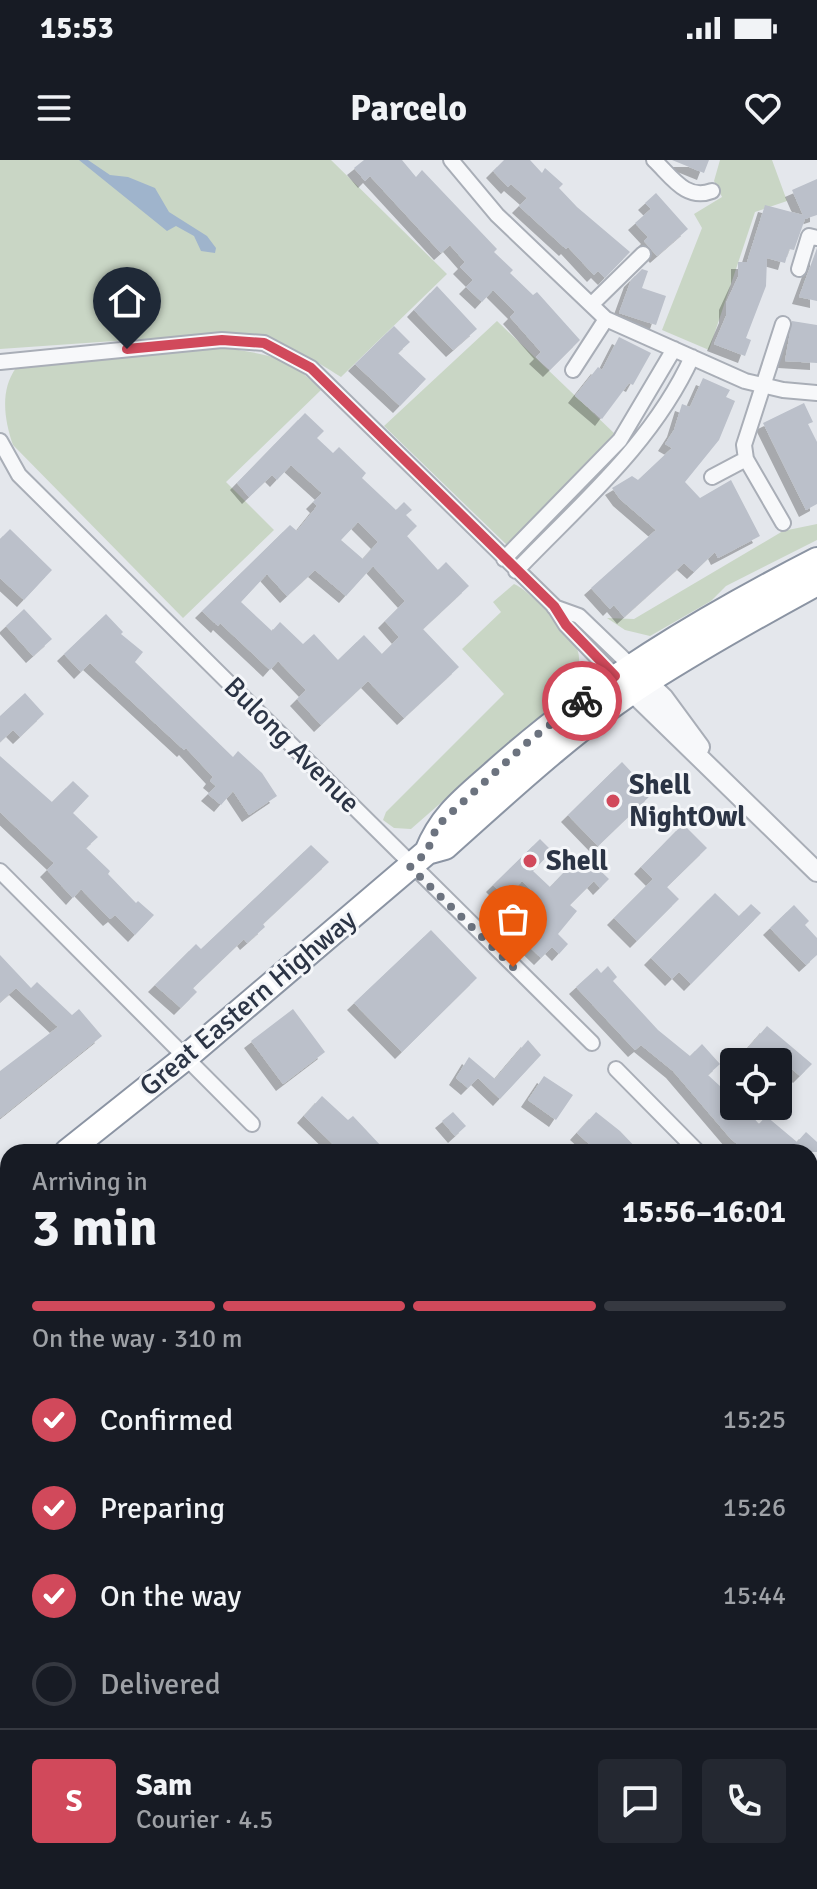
<!DOCTYPE html>
<html lang="en">
<head>
<meta charset="utf-8">
<style>
  body { margin:0; font-family:Signika,sans-serif; background:#242831; color:#f1f3f6; height:100vh; display:flex; flex-direction:column; font-size:30px; white-space:nowrap }
  * { box-sizing:border-box; margin:0 }
  p { font-size:26px; color:#9ea1a6 }
  .icon { flex:none; width:44px; height:44px; fill:none; stroke:currentColor; stroke-width:2; stroke-linecap:round; stroke-linejoin:round }
  .map { position:relative; flex:1; overflow:hidden }
  .side { position:absolute; left:0px; top:984px; width:818px; height:746px; display:flex; flex-direction:column; background:#171b24; border-radius:24px 24px 0 0; box-shadow:0 4px 12px #0003 }
  .side>* { flex:none }
  .controls { position:absolute; left:720px; top:888px; display:grid; gap:16px }
  .controls a { display:grid; place-items:center; width:72px; height:72px; border-radius:8px; background:#171b24; box-shadow:0 4px 12px #0003; font-size:40px }
  .pin { position:absolute; display:grid; place-items:center; width:68px; height:68px; color:#fff; margin:-82px -34px; border-radius:50% 50% 50% 0; rotate:-45deg; box-shadow:0 0 8px #0007 }
  .pin .icon { rotate:45deg }
  .courier { position:absolute; display:grid; place-items:center; width:80px; height:80px; margin:-40px; border:6px solid #d1495b; border-radius:50%; background:#fff; color:#222; box-shadow:0 2px 10px #0007 }
  .headline em { font-style:normal; font-weight:700 }
  .headline div { display:flex; flex-direction:column-reverse }
  .headline { display:flex; align-items:center; justify-content:space-between; height:136px; padding:0 32px }
  h1 { font-size:52px; font-weight:700; line-height:60px }
  .bar { display:grid; grid-template-columns:repeat(4,1fr); gap:12px 8px; align-content:center; height:96px; padding:0 32px }
  .bar i { height:10px; border-radius:6px; background:#363941 }
  .bar .active { background:#d1495b }
  .bar p { grid-column:span 4 }
  .line { display:flex; align-items:center; gap:20px; padding:0 32px; border-top:2px solid #363941 }
  .line div { flex:1 }
  .round { display:grid; place-items:center; flex:none; width:84px; height:84px; border-radius:8px; background:#242831 }
  ol { padding:0 32px; list-style:none }
  li { display:flex; align-items:center; gap:24px; height:88px }
  li p { margin-inline-start:auto }
  li .icon { padding:8px; border-radius:50%; background:#d1495b; color:#fff; stroke-width:4 }
  li:last-child { color:#9ea1a6 }
  li i { width:44px; height:44px; border:4px solid #363941; border-radius:50% }
  .status { display:flex; justify-content:space-between; align-items:center; height:56px; padding:0 40px; background:#171b24; direction:ltr }
  .status svg { height:22px; fill:currentColor }
  header { display:flex; justify-content:space-between; align-items:center; height:104px; padding:0 32px; background:#171b24; font-size:36px; font-weight:700 }
  .map>svg:first-child { display:block }
  .green { fill:#c9d6c5 }
  .water { fill:#9fb4cc }
  .lines { fill:none; stroke-linecap:round; stroke-linejoin:round }
  .stream { stroke:#9fb4cc; stroke-width:4 }
  .building { fill:#bbc0ca; fill-rule:evenodd; filter:url(#shadow) }
  .minor-casing { stroke:#a9aeb7; stroke-width:18 }
  .tertiary-casing { stroke:#a9aeb7; stroke-width:22 }
  .trunk-casing { stroke:#8b94a3; stroke-width:28 }
  .minor { stroke:#f7f8fa; stroke-width:14 }
  .tertiary { stroke:#f7f8fa; stroke-width:18 }
  .trunk { stroke:#fff; stroke-width:24 }
  .done { stroke:#6c737f; stroke-width:8; stroke-dasharray:0 14.4 }
  .route { stroke:#d1495b; stroke-width:10 }
  .poi-dot { fill:#d1495b; stroke:#f4f6f9; stroke-width:3 }
  .labels { text-anchor:middle; dominant-baseline:central; stroke-width:6; stroke-linejoin:round; paint-order:stroke }
  .street-label { font-size:28px; fill:#2b3445; stroke:#f4f6f9 }
  .poi-label { font-size:28px; font-weight:bold; fill:#2b3445; stroke:#f4f6f9; text-anchor:start }
</style>
</head>
<body>
<div class="status"><b>15:53</b><svg viewBox="0 0 49 12"><path d="M0 12V9h3v3zM5 12V6h3v6zM10 12V3h3v9zM15 12V0h3v12zM26 1h20v11H26zM47 4h2v5h-2z"/></svg></div>
<header><svg class="icon" aria-label="menu" viewBox="0 0 24 24"><path d="M4 6h16M4 12h16M4 18h16"/></svg>Parcelo<svg class="icon" aria-label="heart" viewBox="0 0 24 24"><path d="M12 20l-8-8c-3-5 5-10 8-4 3-6 11-1 8 4z"/></svg></header>
<div class="map">
<svg width="817" height="1729" viewBox="0 0 817 1729">
  <defs>
    <filter id="shadow"><feDropShadow dx="-7" dy="7" stdDeviation="0" flood-color="#0004"/></filter>
  </defs>
  <rect width="100%" height="100%" fill="#e4e7ec"/>
  <path class="green" d="M 0,0 L 331,0 L 447,114 L 341,217 C 301,192 277,176 229,173 L 0,189 Z
    M 720,0 L 772,0 L 787,41 L 755,52 L 709,190 L 662,170 L 702,68 L 694,54 L 722,37 L 714,21 Z
    M 497,161 L 616,275 L 508,386 L 384,266 Z
    M 225,188 C 270,195 288,196 321,230 L 226,322 L 274,370 L 183,458 L 13,285 C 4,259 0,230 16,208 Z
    M 817,364 L 817,380 L 726,426 L 711,441 L 650,476 L 625,470 L 607,458 L 634,459 L 783,371 Z
    M 514,424 C 529,430 570,473 577,489 C 582,500 577,516 573,527 L 411,669 L 394,668 L 383,660 L 386,652 L 504,534 L 462,489 L 501,452 L 493,442 Z
    M 8,1199 L 8,1485 L 0,1493 L 0,1206 Z
    M 817,1416 L 817,1484 L 810,1483 L 810,1423 Z
    M 810,1561 L 817,1563 L 817,1632 L 810,1640 Z"/>
  <path class="water" d="M 79,0 L 88,0 L 110,15 L 128,17 L 155,28 L 169,52 L 207,76 L 216,88 L 215,93 L 201,91 L 194,76 L 176,66 L 167,71 Z"/>
  <g class="lines">
    <path class="stream" d="M 0,1392 L 8,1394"/>
  </g>
  <path class="building" d="M 364,0 L 402,0 L 416,17 L 422,10 L 497,89 L 494,92 L 513,110 L 510,113 L 533,135 L 537,132 L 580,180 L 550,210 L 536,197 L 541,192 L 510,157 L 515,152 L 493,130 L 482,142 L 466,127 L 473,120 L 460,107 L 465,102 L 450,85 L 441,93 L 370,16 L 365,21 L 354,8 Z
    M 504,0 L 530,0 L 542,13 L 545,8 L 563,24 L 559,28 L 577,47 L 630,92 L 605,118 L 598,111 L 594,115 L 568,87 L 566,89 L 519,46 L 527,38 L 511,24 L 508,27 L 493,11 Z
    M 672,0 L 709,0 L 704,13 Z
    M 817,19 L 817,55 L 805,59 L 794,90 L 789,89 L 785,103 L 767,98 L 766,126 L 746,178 L 751,180 L 745,196 L 714,184 L 726,156 L 726,143 L 738,117 L 738,102 L 747,102 L 765,45 L 803,55 L 792,30 Z
    M 656,33 L 688,69 L 657,96 L 644,81 L 648,77 L 635,63 L 651,49 L 645,43 Z
    M 817,88 L 817,141 L 799,137 Z
    M 642,109 L 648,111 L 642,128 L 666,136 L 656,165 L 619,153 L 631,120 Z
    M 437,126 L 477,169 L 453,190 L 414,150 Z
    M 792,161 L 817,165 L 817,203 L 785,201 Z
    M 394,166 L 410,182 L 398,193 L 426,219 L 400,246 L 355,204 Z
    M 619,177 L 651,193 L 633,225 L 629,223 L 602,259 L 575,236 L 598,207 L 602,210 Z
    M 703,218 L 730,230 L 726,237 L 735,241 L 719,280 L 685,322 L 700,338 L 731,320 L 760,376 L 718,398 L 715,392 L 694,412 L 684,403 L 624,457 L 614,445 L 610,449 L 591,428 L 656,370 L 620,339 L 612,328 L 632,316 L 638,320 L 672,288 L 665,284 L 674,270 L 682,244 L 690,247 Z
    M 804,243 L 813,262 L 808,264 L 817,282 L 817,344 L 806,350 L 763,263 Z
    M 305,253 L 324,271 L 317,278 L 333,293 L 339,287 L 366,313 L 362,318 L 396,350 L 404,342 L 412,350 L 406,355 L 417,366 L 407,376 L 438,410 L 446,402 L 469,426 L 423,469 L 459,507 L 404,558 L 368,521 L 321,565 L 297,539 L 306,530 L 278,501 L 270,510 L 220,463 L 218,466 L 202,451 L 290,365 L 297,371 L 317,346 L 313,342 L 322,333 L 291,305 L 277,320 L 272,315 L 249,337 L 237,323 ZM 358,362 L 378,382 L 363,399 L 341,380 ZM 373,406 L 405,441 L 385,461 L 399,477 L 382,494 L 364,475 L 338,500 L 314,474 L 303,484 L 280,462 L 272,471 L 241,442 L 267,414 L 287,436 L 315,410 L 346,436 Z
    M 10,369 L 52,410 L 24,440 L 0,418 L 0,379 Z
    M 24,449 L 52,479 L 33,496 L 6,466 Z
    M 106,454 L 123,472 L 121,474 L 143,492 L 135,502 L 233,597 L 238,591 L 262,613 L 277,636 L 249,655 L 233,631 L 221,645 L 208,634 L 216,626 L 210,621 L 213,617 L 186,588 L 184,590 L 90,503 L 81,512 L 64,494 Z
    M 25,533 L 44,554 L 20,577 L 13,570 L 0,582 L 0,556 Z
    M 0,596 L 52,642 L 73,621 L 89,636 L 73,653 L 98,677 L 86,688 L 110,711 L 108,714 L 136,743 L 138,741 L 154,755 L 135,775 L 115,755 L 110,759 L 81,729 L 73,738 L 47,710 L 54,703 L 0,652 Z
    M 622,602 L 652,634 L 598,686 L 568,655 Z
    M 683,664 L 707,688 L 667,727 L 679,739 L 637,781 L 614,758 L 653,719 L 641,707 Z
    M 540,679 L 552,691 L 533,711 L 550,727 L 573,703 L 579,708 L 588,699 L 609,719 L 600,728 L 594,721 L 570,745 L 577,751 L 558,774 L 568,784 L 559,794 L 552,787 L 541,798 L 510,768 L 539,738 L 522,721 L 506,738 L 493,725 Z
    M 311,685 L 329,702 L 263,764 L 265,767 L 247,783 L 244,779 L 193,828 L 197,832 L 181,848 L 155,825 L 196,784 L 201,789 Z
    M 715,733 L 739,756 L 751,744 L 761,753 L 691,824 L 679,812 L 672,819 L 651,798 Z
    M 794,745 L 809,761 L 805,765 L 817,778 L 817,795 L 806,805 L 770,768 Z
    M 431,770 L 477,818 L 402,892 L 354,843 Z
    M 0,795 L 31,828 L 37,822 L 72,855 L 79,849 L 102,876 L 0,958 L 0,911 L 58,867 L 16,828 L 0,842 Z
    M 608,806 L 617,817 L 613,821 L 658,870 L 690,896 L 702,884 L 720,904 L 708,915 L 734,939 L 734,946 L 743,946 L 759,964 L 766,956 L 797,982 L 806,972 L 817,982 L 817,992 L 747,992 L 731,979 L 673,911 L 641,885 L 635,890 L 576,827 L 597,808 L 601,813 Z
    M 293,849 L 325,892 L 283,924 L 251,881 Z
    M 767,866 L 812,904 L 800,916 L 776,895 L 769,902 L 736,902 Z
    M 528,880 L 541,895 L 500,939 L 478,918 L 468,928 L 456,918 L 469,897 L 495,919 Z
    M 544,916 L 573,935 L 556,960 L 528,940 Z
    M 322,936 L 348,960 L 353,956 L 382,987 L 376,992 L 341,992 L 304,956 Z
    M 453,952 L 466,966 L 455,976 L 442,961 Z
    M 596,952 L 620,971 L 640,992 L 598,992 L 577,973 Z"/>
  <g class="lines">
    <defs>
      <path id="minor" d="M 451,0 L 497,55 L 606,159 L 745,221 L 783,230 L 817,233
        M 654,0 C 672,17 686,41 712,31
        M 799,109 L 809,76 L 817,78
        M 592,144 L 643,94
        M 0,202 L 222,180 L 264,183 L 311,208 L 554,446 L 566,465 L 615,516
        M 573,210 L 606,159
        M 0,281 L 19,315 L 592,883
        M 712,317 L 746,299
        M 783,363 L 746,299 L 744,285 L 783,164
        M 504,399 L 620,280 L 674,189
        M 516,411 C 580,344 653,283 692,197
        M 554,447 L 579,456 L 630,505
        M 0,711 L 252,964
        M 616,909 L 698,992
        M 810,1105 L 817,1113
        M 0,1126 L 8,1134
        M 0,1522 L 8,1530
        M 598,1722 L 605,1729
        M 9,1729 L 16,1722"/>
      <path id="tertiary" d="M 640,515 L 664,538 L 700,587
        M 624,524 L 817,712
        M 810,1078 L 817,1071
        M 198,1722 L 205,1729"/>
      <path id="trunk" d="M 427,692 C 442,654 467,637 497,610 C 593,524 702,459 817,400
        M 67,992 L 185,898 L 427,692 L 445,687 C 510,629 575,568 648,521 C 703,486 760,454 817,423
        M 0,1046 L 8,1040"/>
    </defs>
    <use href="#minor" class="minor-casing"/>
    <use href="#tertiary" class="tertiary-casing"/>
    <use href="#trunk" class="trunk-casing"/>
    <use href="#minor" class="minor"/>
    <use href="#tertiary" class="tertiary"/>
    <use href="#trunk" class="trunk"/>
  </g>
  <g class="lines">
    <path class="done" d="M 513,807 L 410,707 L 427,692 L 437,666 L 530,580 L 582,541"/>
    <path class="route" d="M 127,189 L 222,180 L 264,183 L 311,208 L 554,446 L 566,465 L 615,516 L 582,541"/>
  </g>
  <g class="poi-dot">
    <circle cx="613" cy="641" r="8"/>
    <circle cx="530" cy="701" r="8"/>
  </g>
  <g class="labels">
    <g class="street-label">
      <text transform="translate(292 585) rotate(45)">Bulong Avenue</text>
      <text transform="translate(248 843) rotate(-40)">Great Eastern Highway</text>
    </g>
    <g class="poi-label">
      <text x="629" y="625">Shell<tspan x="629" dy="32">NightOwl</tspan></text>
      <text x="546" y="701">Shell</text>
    </g>
  </g>
</svg>
<div class="controls">
<a><svg class="icon" aria-label="locate" viewBox="0 0 24 24"><circle cx="12" cy="12" r="6"/><path d="M12 2v4M12 18v4M2 12h4M18 12h4"/></svg></a>
</div>
<div class="pin" style="left:513px;top:807px;background:#ea580c"><svg class="icon" aria-label="bag" viewBox="0 0 24 24"><path d="M5 8h14l-1 12H6zM9 8a3 3 0 0 1 6 0"/></svg></div>
<div class="pin" style="left:127px;top:189px;background:#1f2937"><svg class="icon" aria-label="home" viewBox="0 0 24 24"><path d="M3 11l9-7 9 7M6 9v11h12V9"/></svg></div>
<div class="courier" style="left:582px;top:541px"><svg class="icon" aria-label="bike" viewBox="0 0 24 24"><circle cx="6" cy="16" r="4"/><circle cx="18" cy="16" r="4"/><path d="M6 16l4-8h5l3 8M10 8l3 8H6M13 5h3"/></svg></div>
<section class="side">
<div class="headline"><div><h1>3 min</h1><p>Arriving in</p></div><em>15:56–16:01</em></div>
<div class="bar"><i class="active"></i><i class="active"></i><i class="active"></i><i></i><p>On the way · 310 m</p></div>
<ol>
<li><svg class="icon" aria-label="check" viewBox="0 0 24 24"><path d="M5 12l5 5 9-10"/></svg>Confirmed<p>15:25</p></li>
<li><svg class="icon" aria-label="check" viewBox="0 0 24 24"><path d="M5 12l5 5 9-10"/></svg>Preparing<p>15:26</p></li>
<li><svg class="icon" aria-label="check" viewBox="0 0 24 24"><path d="M5 12l5 5 9-10"/></svg>On the way<p>15:44</p></li>
<li><i></i>Delivered</li>
</ol>
<div class="line" style="height:144px"><b class="round" style="background:#d1495b;color:#fff">S</b><div><b>Sam</b><p>Courier · 4.5</p></div><a class="round"><svg class="icon" aria-label="chat" viewBox="0 0 24 24"><path d="M4 5h16v11H9l-5 4z"/></svg></a><a class="round"><svg class="icon" aria-label="phone" viewBox="0 0 24 24"><path d="M5 4h4l2 5-3 2q2 4 5 5l2-3 5 2v4C11 20 4 13 5 4z"/></svg></a></div>
</section>
</div>
</body>
</html>
